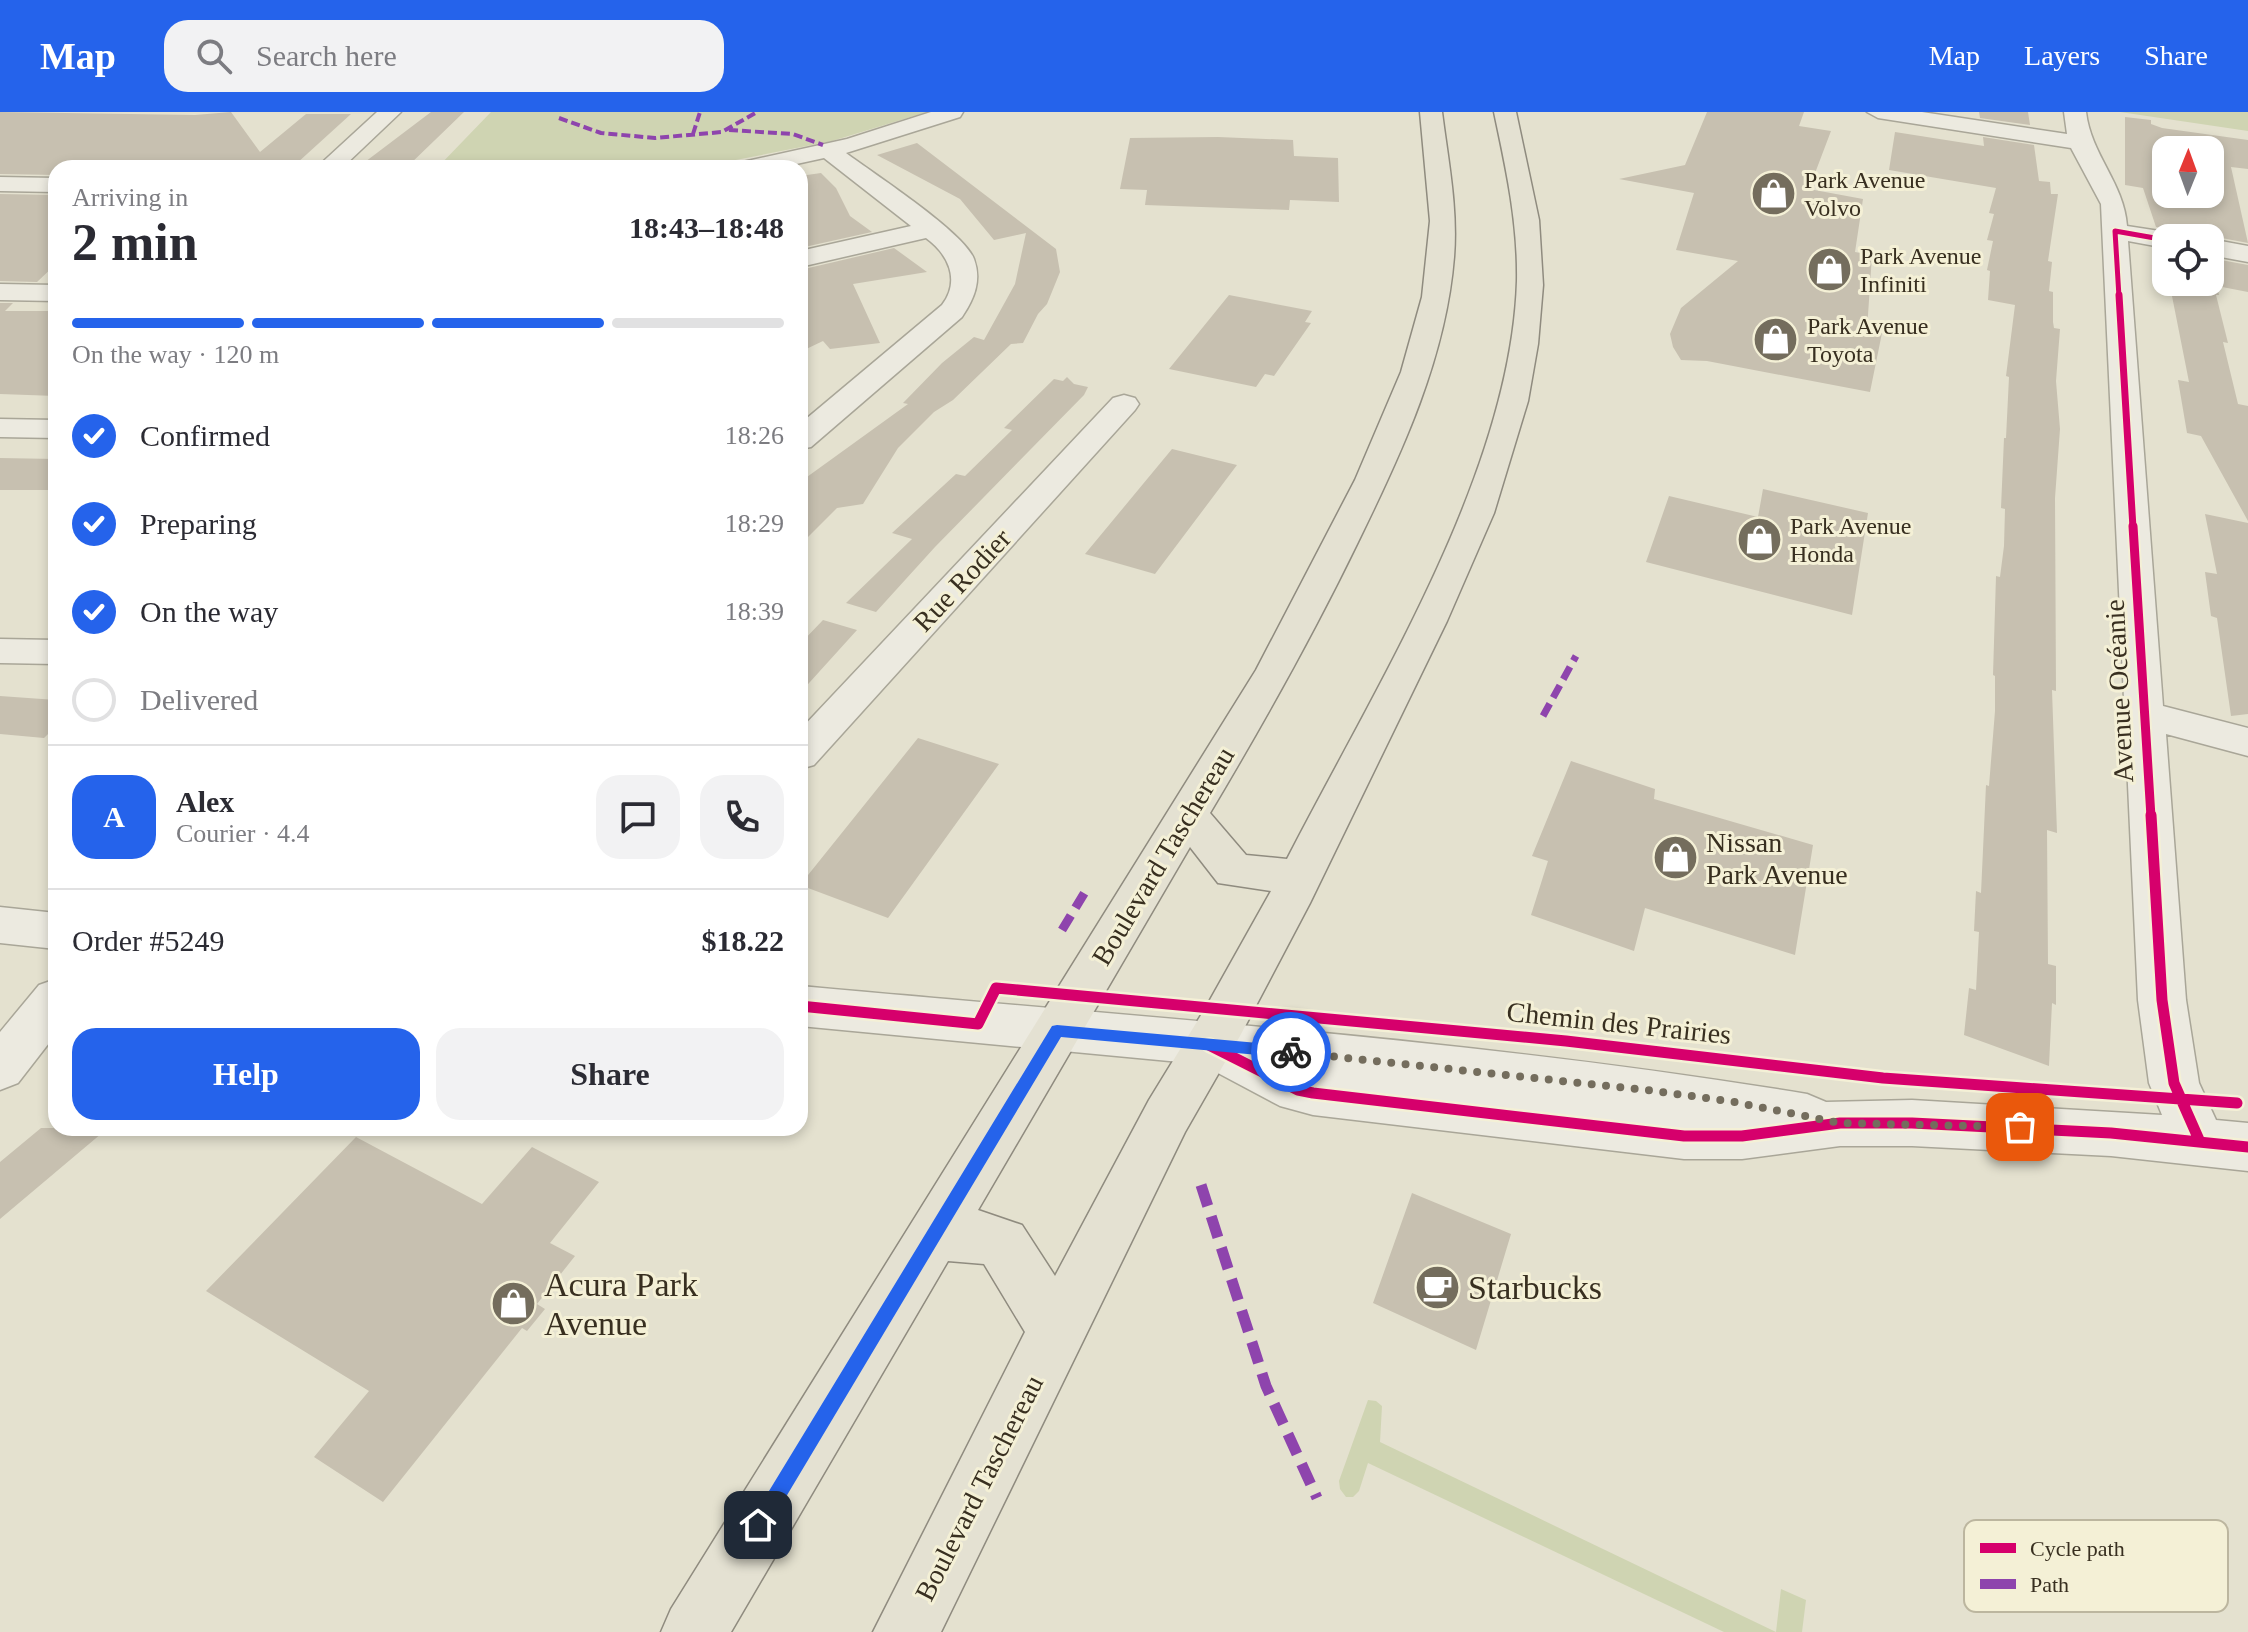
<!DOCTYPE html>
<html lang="en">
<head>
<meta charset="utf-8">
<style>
  body { margin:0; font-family:"Times New Roman",serif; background:#f2f2f3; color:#2b2b33; height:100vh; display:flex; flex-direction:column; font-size:30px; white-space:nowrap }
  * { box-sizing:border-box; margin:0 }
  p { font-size:26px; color:#7c7c81 }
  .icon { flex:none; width:44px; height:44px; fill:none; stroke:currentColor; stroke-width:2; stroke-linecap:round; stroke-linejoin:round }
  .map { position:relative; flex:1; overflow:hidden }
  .sheet { position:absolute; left:48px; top:48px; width:760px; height:976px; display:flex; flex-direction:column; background:#fff; border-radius:24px; box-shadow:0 4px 12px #0003 }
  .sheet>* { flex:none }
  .needle { width:52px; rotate:1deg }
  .tools { position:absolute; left:2152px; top:24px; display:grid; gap:16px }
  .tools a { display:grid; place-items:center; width:72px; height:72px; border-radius:16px; background:#fff; box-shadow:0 4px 12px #0003; font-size:40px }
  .pin { position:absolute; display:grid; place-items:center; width:68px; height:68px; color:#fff; margin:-34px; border-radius:16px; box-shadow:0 4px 12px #0006 }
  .courier { position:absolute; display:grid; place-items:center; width:80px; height:80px; margin:-40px; border:6px solid #2563eb; border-radius:50%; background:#fff; color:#222; box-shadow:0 2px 10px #0007 }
  .overview em { font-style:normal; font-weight:800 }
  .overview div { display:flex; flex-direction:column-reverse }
  .overview { display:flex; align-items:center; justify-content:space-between; height:136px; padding:0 24px }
  h1 { font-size:52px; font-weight:800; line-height:60px }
  .bar { display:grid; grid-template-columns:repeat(4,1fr); gap:12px 8px; align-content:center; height:96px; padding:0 24px }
  .bar i { height:10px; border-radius:6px; background:#e1e1e2 }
  .bar .selected { background:#2563eb }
  .bar p { grid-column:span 4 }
  .line { display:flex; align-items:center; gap:20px; padding:0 24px; border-top:2px solid #e1e1e2 }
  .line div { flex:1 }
  .round { display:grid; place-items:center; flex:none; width:84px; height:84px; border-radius:24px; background:#f2f2f3 }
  ol { padding:0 24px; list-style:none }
  li { display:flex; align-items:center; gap:24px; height:88px }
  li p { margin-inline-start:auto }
  li .icon { padding:8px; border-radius:50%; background:#2563eb; color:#fff; stroke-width:4 }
  li:last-child { color:#7c7c81 }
  li i { width:44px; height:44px; border:4px solid #e1e1e2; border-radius:50% }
  .action { display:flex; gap:16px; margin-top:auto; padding:16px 24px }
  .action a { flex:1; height:92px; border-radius:24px; background:#2563eb; color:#fff; font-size:32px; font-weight:800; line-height:92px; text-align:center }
  .action a+a { background:#f2f2f3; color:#2b2b33 }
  header { display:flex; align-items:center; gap:48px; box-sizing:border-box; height:112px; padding:0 40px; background:#2563eb; color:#fff }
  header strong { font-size:38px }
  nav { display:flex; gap:44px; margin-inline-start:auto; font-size:28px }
  .search { width:560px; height:72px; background:#f2f2f3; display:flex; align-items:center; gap:20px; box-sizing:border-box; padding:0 28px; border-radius:24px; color:#7c7c81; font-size:30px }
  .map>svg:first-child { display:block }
  .green { fill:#cfd4b2 }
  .building { fill:#c7c0b0; fill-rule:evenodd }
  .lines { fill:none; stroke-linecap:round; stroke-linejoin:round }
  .minor-casing { stroke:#a9a698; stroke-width:3 }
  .major-casing { stroke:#8f8b7f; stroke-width:3 }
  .minor { fill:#eceae0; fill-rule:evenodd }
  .major { fill:#e4e1d2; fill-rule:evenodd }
  .quiet-far3 { stroke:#8e44ad; stroke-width:4; stroke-dasharray:9 4; stroke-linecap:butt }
  .quiet-far2 { stroke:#8e44ad; stroke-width:7; stroke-dasharray:14 7; stroke-linecap:butt }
  .quiet-far1 { stroke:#8e44ad; stroke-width:9; stroke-dasharray:17 9; stroke-linecap:butt }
  .quiet { stroke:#8e44ad; stroke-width:11; stroke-dasharray:22 11; stroke-linecap:butt }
  .cycleway-far3-casing { stroke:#f4f0d6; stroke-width:8 }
  .cycleway-far2-casing { stroke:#f4f0d6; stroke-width:10 }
  .cycleway-far1-casing { stroke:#f4f0d6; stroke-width:13 }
  .cycleway-casing { stroke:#f4f0d6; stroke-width:16 }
  .cycleway-far3 { stroke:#d6006c; stroke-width:5 }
  .cycleway-far2 { stroke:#d6006c; stroke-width:7 }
  .cycleway-far1 { stroke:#d6006c; stroke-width:9 }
  .cycleway { stroke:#d6006c; stroke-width:11 }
  .route { fill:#2563eb }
  .done { stroke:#746d5d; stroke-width:8; stroke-dasharray:0 14.4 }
  .labels { text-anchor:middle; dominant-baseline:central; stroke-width:6; stroke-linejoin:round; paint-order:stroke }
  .far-poi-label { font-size:24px; fill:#382f20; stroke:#f4f0d6; text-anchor:start }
  .street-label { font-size:28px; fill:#382f20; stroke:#f4f0d6 }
  .poi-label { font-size:28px; fill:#382f20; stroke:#f4f0d6; text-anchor:start }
  .near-poi-label { font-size:34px; fill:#382f20; stroke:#f4f0d6; text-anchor:start }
  .key { fill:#f4f0d6; stroke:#bcb69f; stroke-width:2 }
  .key-label { font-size:22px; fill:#382f20 }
</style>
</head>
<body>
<header>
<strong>Map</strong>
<div class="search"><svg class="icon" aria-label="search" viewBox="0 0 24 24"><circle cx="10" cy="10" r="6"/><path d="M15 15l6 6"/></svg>Search here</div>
<nav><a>Map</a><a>Layers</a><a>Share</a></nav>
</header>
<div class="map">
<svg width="2248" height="1520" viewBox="0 0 2248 1520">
  <rect width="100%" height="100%" fill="#e4e1cf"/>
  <path class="green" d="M 491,0 L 927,0 L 832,29 L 695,56 L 437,56 Z
    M 2120,0 L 2248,0 L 2248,19 Z
    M 1368,1288 L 1376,1289 L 1382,1294 L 1380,1330 L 1776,1520 L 1781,1477 L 1806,1488 L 1802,1520 L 1724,1520 L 1368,1351 L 1359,1379 L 1353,1385 L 1346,1385 L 1340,1377 L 1339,1369 Z"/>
  <path class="building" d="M 0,0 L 195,3 L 231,0 L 260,40 L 306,2 L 351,2 L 296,52 L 268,50 L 271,55 L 244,55 L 139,53 L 56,55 L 56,63 L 0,62 Z
    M 431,0 L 464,0 L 406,56 L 357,56 Z
    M 1707,0 L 1804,0 L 1799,14 L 1831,19 L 1809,77 L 1863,87 L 1855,140 L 1872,143 L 1867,218 L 1882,221 L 1870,280 L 1707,249 L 1681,248 L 1673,235 L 1670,222 L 1681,196 L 1738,149 L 1676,138 L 1694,81 L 1619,67 L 1685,53 Z
    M 1979,0 L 2028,0 L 2030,13 L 1980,6 Z
    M 2125,5 L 2151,8 L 2151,12 L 2162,16 L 2248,28 L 2248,57 L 2231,55 L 2248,131 L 2211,124 L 2180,126 L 2167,117 L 2156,115 L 2143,76 L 2125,73 ZM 2166,38 L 2210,38 L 2210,82 L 2166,82 Z
    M 1895,20 L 1984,34 L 1983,25 L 2034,33 L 2039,69 L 2050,70 L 2051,82 L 2058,82 L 2048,149 L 2052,150 L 2049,179 L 2053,180 L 2053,210 L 2054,216 L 2060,217 L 2056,269 L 2060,317 L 2055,386 L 2056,579 L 2052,578 L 2057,721 L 2047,718 L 2048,852 L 2056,854 L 2056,893 L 2052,891 L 2049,954 L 1964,923 L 1969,876 L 1976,878 L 1979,820 L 1974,819 L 1976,779 L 1981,781 L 1986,673 L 1989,674 L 1995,599 L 1995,564 L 1993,563 L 1996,464 L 2000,465 L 2004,434 L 2005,397 L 2001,396 L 2004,326 L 2006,326 L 2009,265 L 2006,264 L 2015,193 L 1988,188 L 1990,159 L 1987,158 L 1993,129 L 1987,128 L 1994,102 L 1989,101 L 1996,76 L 1889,58 Z
    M 1218,25 L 1293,28 L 1294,44 L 1338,46 L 1339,90 L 1290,88 L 1289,98 L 1145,93 L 1147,78 L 1120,77 L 1130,26 Z
    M 917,31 L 1056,137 L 1060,160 L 1047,192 L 1038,202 L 1023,231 L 1011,232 L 953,288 L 934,300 L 898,336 L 863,392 L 837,396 L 800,433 L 800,370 L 908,292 L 903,291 L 942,251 L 974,225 L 984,228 L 1015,172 L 1026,121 L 994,128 L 960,87 L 877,43 Z
    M 821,61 L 836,76 L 850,104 L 872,120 L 800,136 L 800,64 Z
    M 0,82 L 56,83 L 56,152 L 37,170 L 0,169 Z
    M 894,136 L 927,160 L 853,172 L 880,231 L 830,237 L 823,229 L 800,240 L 800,158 Z
    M 2210,146 L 2248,153 L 2248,180 L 2217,174 L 2219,183 L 2216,183 L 2228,231 L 2223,230 L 2238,292 L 2248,294 L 2248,409 L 2201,324 L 2187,321 L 2178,268 L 2189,270 L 2171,179 L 2168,179 L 2167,170 L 2210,170 Z
    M 1229,183 L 1312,199 L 1305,210 L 1311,211 L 1274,264 L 1265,262 L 1256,275 L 1169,257 Z
    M 0,191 L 13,191 L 5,199 L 56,199 L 56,284 L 0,282 Z
    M 1067,265 L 1074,272 L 1088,275 L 1084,283 L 935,435 L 876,500 L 846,491 L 912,427 L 892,421 L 956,362 L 965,364 L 1012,318 L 1004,316 L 1054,267 L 1063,269 Z
    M 1172,337 L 1237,353 L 1155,462 L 1085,442 Z
    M 0,346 L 56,347 L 56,378 L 0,378 Z
    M 1763,377 L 1868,401 L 1852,503 L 1646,450 L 1669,384 L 1758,405 Z
    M 2205,402 L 2248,411 L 2248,602 L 2231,604 L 2217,506 L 2211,504 L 2205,460 L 2217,462 Z
    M 823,508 L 857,518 L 800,581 L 800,532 Z
    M 0,584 L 56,588 L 56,614 L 44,626 L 0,622 Z
    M 918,626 L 999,652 L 888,806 L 800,773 Z
    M 1571,649 L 1655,677 L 1654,687 L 1813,733 L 1795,843 L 1645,796 L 1634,839 L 1531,803 L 1548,749 L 1532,744 Z
    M 41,1016 L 108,1016 L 0,1107 L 0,1050 Z
    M 356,1025 L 482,1092 L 532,1035 L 599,1070 L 550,1131 L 575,1144 L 537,1192 L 545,1197 L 527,1219 L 522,1216 L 383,1390 L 314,1345 L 369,1279 L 206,1179 Z
    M 1412,1081 L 1511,1122 L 1476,1238 L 1373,1191 Z"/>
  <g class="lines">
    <defs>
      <path id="minor" d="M 377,0 L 401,0 L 342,56 L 316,56 Z
        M 931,0 L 963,0 L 960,5 L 846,41 C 874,62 964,120 974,147 C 982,169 974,187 962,205 L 811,335 L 800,337 L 800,312 L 942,193 C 961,168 948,142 926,126 L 800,155 L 800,139 L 911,114 L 824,46 L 778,56 L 734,56 L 738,51 L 847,27 Z
        M 1867,0 L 1922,0 L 2067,22 L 2064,0 L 2086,0 C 2091,43 2124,71 2127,114 L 2166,120 L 2177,126 L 2166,126 L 2166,136 L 2128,129 L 2163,594 L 2248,616 L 2248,644 L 2166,622 L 2186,888 L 2199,971 L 2216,1008 L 2248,1011 L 2248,1059 L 2111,1044 L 1912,1034 L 1840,1034 L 1742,1047 L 1684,1047 L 1313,1003 L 1280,994 L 1201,952 L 800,914 L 800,874 C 1136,905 1474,927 1807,982 L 1826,990 L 1912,988 L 2162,1003 L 2149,971 L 2138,888 L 2101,92 L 2071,36 L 1878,6 Z
        M 0,65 L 56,66 L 56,80 L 0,79 Z
        M 2210,127 L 2248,134 L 2248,150 L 2210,143 Z
        M 0,172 L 56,173 L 56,189 L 0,188 Z
        M 1124,283 L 1135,286 L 1139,292 L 1135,298 L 814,653 L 800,657 L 800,618 L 1113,286 Z
        M 0,307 L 56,308 L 56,326 L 0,325 Z
        M 0,527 L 56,528 L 56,552 L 0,551 Z
        M 0,795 L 56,801 L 56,837 L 0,831 Z
        M 56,867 L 56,922 L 18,971 L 0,978 L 0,920 L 39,873 Z"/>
      <path id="major" d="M 1420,0 L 1442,0 C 1448,48 1458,96 1454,145 C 1446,246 1402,340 1358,430 C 1313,523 1263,612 1210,701 L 1246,743 L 1287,747 C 1374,577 1511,362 1517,169 C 1518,111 1506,56 1494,0 L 1516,0 L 1539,108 L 1543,173 L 1538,232 L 1528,289 L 1494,401 L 1447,509 L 1310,791 L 1240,924 L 1185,1020 L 941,1520 L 873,1520 L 1025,1220 L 984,1152 L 948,1149 L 731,1520 L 661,1520 L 671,1497 L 1256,558 L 1355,368 L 1401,260 L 1422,185 L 1430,109 ZM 1190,735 L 1218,771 L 1271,779 L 1206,895 L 1149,988 L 1055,1164 L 1022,1113 L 978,1098 Z"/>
    </defs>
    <use href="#minor" class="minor-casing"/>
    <use href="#major" class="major-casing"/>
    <use href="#minor" class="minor"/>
    <use href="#major" class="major"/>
    <path class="quiet-far3" d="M 559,6 L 601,21 L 655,26 L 722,20 L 757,0
      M 729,18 L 793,22 L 823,33
      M 693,22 L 700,0"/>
    <path class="quiet-far2" d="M 1543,604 L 1576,544"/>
    <path class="quiet-far1" d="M 1062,818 L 1085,780"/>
    <path class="quiet" d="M 1201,1073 L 1266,1274 L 1317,1386"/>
    <defs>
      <path id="cycleway-far3" d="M 2119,185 L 2115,119 L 2166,128"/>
      <path id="cycleway-far2" d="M 2119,183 L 2133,416"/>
      <path id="cycleway-far1" d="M 2133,414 L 2151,705"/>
      <path id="cycleway" d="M 2151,703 L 2162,888 L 2174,971 L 2200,1030
        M 800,894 L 978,912 L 996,876 L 1566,929 L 1883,966 L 2237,991
        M 1209,933 L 1298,978 L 1313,981 L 1684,1024 L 1742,1024 L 1840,1011 L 1912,1011 L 2111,1021 L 2248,1035"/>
    </defs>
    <use href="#cycleway-far3" class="cycleway-far3-casing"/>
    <use href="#cycleway-far2" class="cycleway-far2-casing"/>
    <use href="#cycleway-far1" class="cycleway-far1-casing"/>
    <use href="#cycleway" class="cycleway-casing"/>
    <use href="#cycleway-far3" class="cycleway-far3"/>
    <use href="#cycleway-far2" class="cycleway-far2"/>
    <use href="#cycleway-far1" class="cycleway-far1"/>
    <use href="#cycleway" class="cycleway"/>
  </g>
  <path class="route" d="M 1057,913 L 1291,934 L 1298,940 L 1291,946 L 1061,925 L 765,1420 L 758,1423 L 752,1420 L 749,1413 L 752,1407 L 1052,914 Z"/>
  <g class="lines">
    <path class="done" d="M 1291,940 L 1655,979 L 1734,990 L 1840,1011 L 2020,1015"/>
  </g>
  <defs>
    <symbol id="shop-disc" viewBox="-11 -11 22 22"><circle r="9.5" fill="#746d5d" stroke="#f4f0d6"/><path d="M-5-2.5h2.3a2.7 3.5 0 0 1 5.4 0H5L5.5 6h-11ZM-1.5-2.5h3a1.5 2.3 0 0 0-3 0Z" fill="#fff"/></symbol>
    <symbol id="cafe-disc" viewBox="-11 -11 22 22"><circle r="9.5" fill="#746d5d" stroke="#f4f0d6"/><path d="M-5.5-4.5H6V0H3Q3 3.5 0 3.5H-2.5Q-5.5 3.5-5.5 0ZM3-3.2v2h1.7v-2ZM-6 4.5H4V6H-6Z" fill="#fff"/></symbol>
  </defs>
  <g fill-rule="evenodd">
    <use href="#shop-disc" x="1748" y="56" width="51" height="51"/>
    <use href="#shop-disc" x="1804" y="132" width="51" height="51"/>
    <use href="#shop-disc" x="1750" y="202" width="51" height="51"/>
    <use href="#shop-disc" x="1734" y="402" width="51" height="51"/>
    <use href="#shop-disc" x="1650" y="720" width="51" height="51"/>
    <use href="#cafe-disc" x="1412" y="1150" width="51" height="51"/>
    <use href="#shop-disc" x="488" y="1166" width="51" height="51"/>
  </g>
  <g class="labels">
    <g class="far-poi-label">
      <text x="1804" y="68">Park Avenue<tspan x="1804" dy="28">Volvo</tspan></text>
      <text x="1860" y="144">Park Avenue<tspan x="1860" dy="28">Infiniti</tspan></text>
      <text x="1807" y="214">Park Avenue<tspan x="1807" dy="28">Toyota</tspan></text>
      <text x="1790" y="414">Park Avenue<tspan x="1790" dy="28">Honda</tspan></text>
    </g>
    <g class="street-label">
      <text transform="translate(962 468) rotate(-47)">Rue Rodier</text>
      <text transform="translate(2119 579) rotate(-93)">Avenue Océanie</text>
      <text transform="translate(1163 744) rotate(-59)">Boulevard Taschereau</text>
      <text transform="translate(1619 911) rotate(6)">Chemin des Prairies</text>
      <text transform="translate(979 1376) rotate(-63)">Boulevard Taschereau</text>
    </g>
    <g class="poi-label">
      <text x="1706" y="730">Nissan<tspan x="1706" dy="32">Park Avenue</tspan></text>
    </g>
    <g class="near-poi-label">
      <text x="544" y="1172">Acura Park<tspan x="544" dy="39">Avenue</tspan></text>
      <text x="1468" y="1175">Starbucks</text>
    </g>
  </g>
  <rect x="1964" y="1408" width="264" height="92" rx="12" class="key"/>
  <rect x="1980" y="1431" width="36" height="10" fill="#d6006c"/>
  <rect x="1980" y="1467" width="36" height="10" fill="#8e44ad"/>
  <g class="key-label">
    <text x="2030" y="1444">Cycle path</text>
    <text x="2030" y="1480">Path</text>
  </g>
</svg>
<div class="tools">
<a><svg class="needle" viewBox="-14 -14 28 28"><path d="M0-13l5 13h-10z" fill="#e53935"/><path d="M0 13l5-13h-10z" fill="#7c7c81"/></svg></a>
<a><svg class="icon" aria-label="locate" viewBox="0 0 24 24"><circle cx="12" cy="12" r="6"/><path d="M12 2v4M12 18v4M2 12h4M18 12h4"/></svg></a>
</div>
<div class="pin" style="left:2020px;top:1015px;background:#ea580c"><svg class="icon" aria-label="bag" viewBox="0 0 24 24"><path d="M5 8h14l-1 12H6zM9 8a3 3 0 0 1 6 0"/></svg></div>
<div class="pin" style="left:758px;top:1413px;background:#1f2937"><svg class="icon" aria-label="home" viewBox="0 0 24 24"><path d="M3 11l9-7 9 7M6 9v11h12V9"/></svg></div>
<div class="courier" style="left:1291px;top:940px"><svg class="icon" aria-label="bike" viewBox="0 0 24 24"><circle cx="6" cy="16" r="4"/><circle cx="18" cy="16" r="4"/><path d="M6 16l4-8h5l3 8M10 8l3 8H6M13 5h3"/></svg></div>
<section class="sheet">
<div class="overview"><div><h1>2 min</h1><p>Arriving in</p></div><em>18:43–18:48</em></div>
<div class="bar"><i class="selected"></i><i class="selected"></i><i class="selected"></i><i></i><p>On the way · 120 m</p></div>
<ol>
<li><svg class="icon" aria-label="check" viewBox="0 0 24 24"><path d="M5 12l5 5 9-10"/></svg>Confirmed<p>18:26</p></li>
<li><svg class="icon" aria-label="check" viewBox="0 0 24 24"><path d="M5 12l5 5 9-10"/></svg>Preparing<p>18:29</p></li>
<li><svg class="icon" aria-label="check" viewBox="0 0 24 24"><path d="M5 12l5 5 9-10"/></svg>On the way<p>18:39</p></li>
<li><i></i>Delivered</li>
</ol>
<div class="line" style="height:144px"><b class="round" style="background:#2563eb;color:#fff">A</b><div><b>Alex</b><p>Courier · 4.4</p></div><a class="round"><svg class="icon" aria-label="chat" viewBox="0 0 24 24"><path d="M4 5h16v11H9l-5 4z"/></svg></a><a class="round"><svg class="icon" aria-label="phone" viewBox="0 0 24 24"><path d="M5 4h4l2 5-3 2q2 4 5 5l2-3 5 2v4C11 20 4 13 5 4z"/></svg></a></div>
<div class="line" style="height:104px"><div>Order #5249</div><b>$18.22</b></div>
<div class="action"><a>Help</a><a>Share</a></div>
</section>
</div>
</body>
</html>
